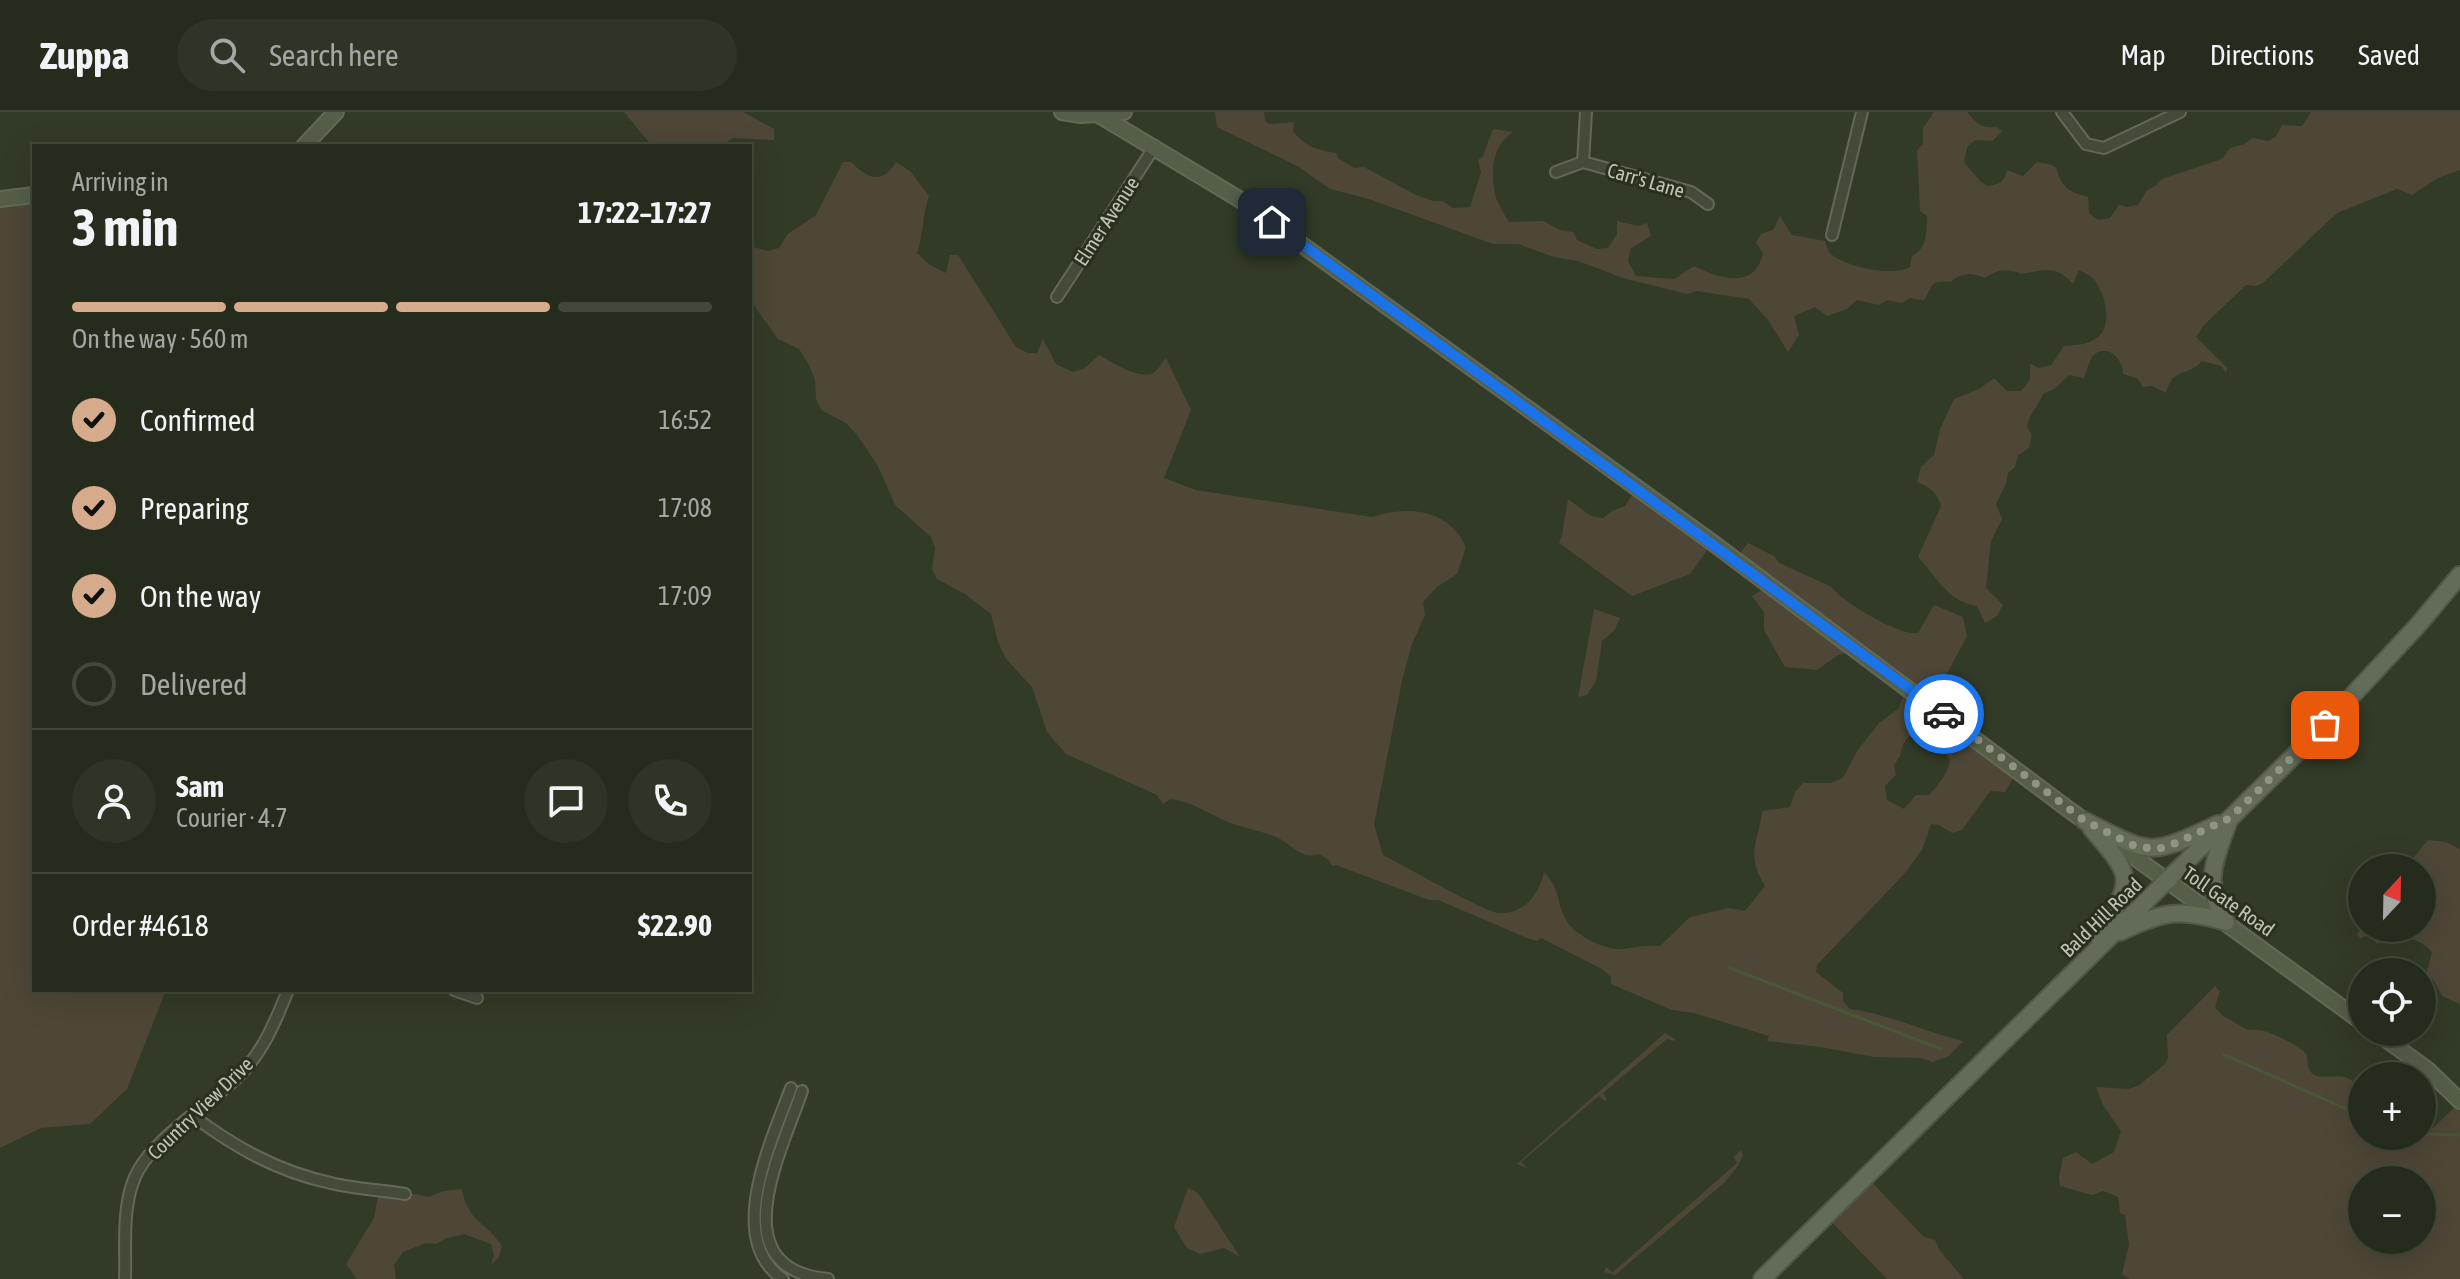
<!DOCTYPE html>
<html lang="en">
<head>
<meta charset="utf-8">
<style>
  body { margin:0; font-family:"Asap Condensed",sans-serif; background:#2e3426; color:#f1f3f6; height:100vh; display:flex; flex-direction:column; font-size:30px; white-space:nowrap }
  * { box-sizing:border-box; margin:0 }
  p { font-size:26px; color:#a4a7a4 }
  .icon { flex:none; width:44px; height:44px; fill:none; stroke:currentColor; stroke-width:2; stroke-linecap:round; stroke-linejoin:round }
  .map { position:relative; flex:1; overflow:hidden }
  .drawer { position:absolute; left:32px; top:32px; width:720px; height:848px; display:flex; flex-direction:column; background:#262c1d; border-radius:0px; box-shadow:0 8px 32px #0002,0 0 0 2px #42483b }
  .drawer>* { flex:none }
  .needle { width:52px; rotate:22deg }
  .controls { position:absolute; left:2348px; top:742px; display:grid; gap:16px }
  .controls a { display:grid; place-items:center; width:88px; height:88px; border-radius:50%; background:#262c1d; box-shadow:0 8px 32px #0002,0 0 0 2px #42483b; font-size:40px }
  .pin { position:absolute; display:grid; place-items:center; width:68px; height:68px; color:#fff; margin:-34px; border-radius:16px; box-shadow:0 4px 12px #0006 }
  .courier { position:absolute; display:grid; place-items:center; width:80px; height:80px; margin:-40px; border:6px solid #1a73e8; border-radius:50%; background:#fff; color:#222; box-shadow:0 2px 10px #0007 }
  .overview em { font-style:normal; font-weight:700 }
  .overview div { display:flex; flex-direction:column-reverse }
  .overview { display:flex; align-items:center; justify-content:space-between; height:136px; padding:0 40px }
  h1 { font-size:52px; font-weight:700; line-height:60px }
  .bar { display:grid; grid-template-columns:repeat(4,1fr); gap:12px 8px; align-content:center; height:96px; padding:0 40px }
  .bar i { height:10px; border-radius:6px; background:#42483b }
  .bar .current { background:#d6ab8b }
  .bar p { grid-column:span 4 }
  .line { display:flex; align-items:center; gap:20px; padding:0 40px; border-top:2px solid #42483b }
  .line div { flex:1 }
  .round { display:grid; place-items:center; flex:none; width:84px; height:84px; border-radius:42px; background:#2e3426 }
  ol { padding:0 40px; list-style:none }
  li { display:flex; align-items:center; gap:24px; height:88px }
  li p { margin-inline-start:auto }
  li .icon { padding:8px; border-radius:50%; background:#d6ab8b; color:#111; stroke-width:4 }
  li:last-child { color:#a4a7a4 }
  li i { width:44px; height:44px; border:4px solid #42483b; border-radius:50% }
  header { display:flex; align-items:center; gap:48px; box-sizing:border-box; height:112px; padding:0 40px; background:#262c1d; border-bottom:2px solid #42483b }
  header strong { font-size:38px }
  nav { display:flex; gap:44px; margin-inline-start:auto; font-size:28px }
  .search { width:560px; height:72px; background:#2e3426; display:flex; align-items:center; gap:20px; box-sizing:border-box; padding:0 28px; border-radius:44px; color:#a4a7a4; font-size:30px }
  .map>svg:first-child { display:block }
  .green { fill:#4e4737; fill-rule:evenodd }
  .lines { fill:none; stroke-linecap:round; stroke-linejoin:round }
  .stream { stroke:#485835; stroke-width:3 }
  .minor-casing { stroke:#626958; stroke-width:14 }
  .secondary-casing { stroke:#626958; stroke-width:18 }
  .primary-casing { stroke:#505746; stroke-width:20 }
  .minor { stroke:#444b3a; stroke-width:10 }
  .secondary { stroke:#545e49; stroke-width:14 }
  .primary { stroke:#636b59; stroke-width:16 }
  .done { stroke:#8e9584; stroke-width:8; stroke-dasharray:0 14.4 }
  .route { stroke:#1a73e8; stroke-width:10 }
  .labels { text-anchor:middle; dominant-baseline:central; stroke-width:6; stroke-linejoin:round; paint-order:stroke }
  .street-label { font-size:20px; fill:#bfc6b6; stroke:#29301f }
</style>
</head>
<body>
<header>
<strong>Zuppa</strong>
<div class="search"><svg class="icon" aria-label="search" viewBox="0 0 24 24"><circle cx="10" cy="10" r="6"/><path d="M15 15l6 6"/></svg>Search here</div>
<nav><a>Map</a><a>Directions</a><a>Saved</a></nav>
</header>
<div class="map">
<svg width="2460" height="1167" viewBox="0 0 2460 1167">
  <rect width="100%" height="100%" fill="#323b27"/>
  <path class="green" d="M 624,0 L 743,0 L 774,17 L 774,28 L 733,26 L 724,32 L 708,34 L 652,34 Z
    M 1215,0 L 1264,0 L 1265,9 L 1269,12 L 1294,10 L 1293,19 C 1304,34 1317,38 1336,41 L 1338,46 L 1354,56 L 1364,55 L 1416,83 L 1433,89 L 1442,89 L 1453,96 L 1470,95 L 1481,60 L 1478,48 L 1483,44 L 1493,17 L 1513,20 C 1491,34 1490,62 1496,86 C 1499,94 1505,103 1509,110 L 1543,109 L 1560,118 L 1573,120 L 1577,128 L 1597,137 L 1608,136 L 1617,122 L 1617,109 L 1638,114 L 1647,111 L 1651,124 L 1631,136 L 1628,149 L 1636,164 L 1674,167 L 1694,154 C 1720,167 1755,178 1763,141 L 1756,131 L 1761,122 L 1773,118 L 1780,104 L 1792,123 L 1825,129 C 1825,131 1829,140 1830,141 C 1844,155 1894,165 1910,155 L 1912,144 C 1928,136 1926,120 1927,104 L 1920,99 L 1917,38 L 1923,32 L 1923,16 L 1934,0 L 1967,0 C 1976,11 1982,17 1996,15 L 2002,19 L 1993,29 L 1975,28 L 1967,35 L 1964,50 L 1981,70 L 1988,74 C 2000,72 2005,70 2007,58 L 2023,64 L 2037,50 C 2067,55 2051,56 2064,73 C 2070,81 2080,82 2088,85 L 2089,101 L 2098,108 L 2110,106 L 2119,93 L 2127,95 L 2138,93 L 2147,78 L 2154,75 L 2162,67 L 2222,47 L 2230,36 L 2245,32 L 2252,26 L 2269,29 L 2276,24 L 2282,13 L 2302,14 L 2311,0 L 2460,0 L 2460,58 L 2438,66 L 2412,83 L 2397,77 L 2337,101 L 2263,171 L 2256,174 L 2246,173 L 2203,214 L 2196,225 L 2227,256 L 2226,261 L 2221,254 L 2202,249 C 2187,266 2173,254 2166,281 L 2152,274 L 2143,275 L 2137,266 L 2123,262 C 2123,250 2112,233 2096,241 C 2089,245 2087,259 2084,266 L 2069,263 L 2054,277 L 2043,282 C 2038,295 2029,302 2027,315 L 2032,323 L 2029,336 L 2018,343 L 2015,355 L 2008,361 L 2006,372 L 1996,392 L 2002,407 L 1991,429 L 1986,476 L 2003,493 L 1997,504 L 1985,511 L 1977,494 C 1948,490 1937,465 1918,445 L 1941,394 C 1938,381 1929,374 1917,370 L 1921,355 L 1934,343 L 1940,317 L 1954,287 L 1979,277 L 1994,266 L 2007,279 L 2021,279 L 2030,268 L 2030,251 L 2038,256 L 2051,253 L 2064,234 C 2077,233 2091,233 2100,223 C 2112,211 2105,182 2095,169 C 2092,164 2084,161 2079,158 L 2073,172 C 2056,152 2043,158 2022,162 C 2008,156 1997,157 1985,166 C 1973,161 1960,160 1951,170 C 1927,169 1935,173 1924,188 L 1910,186 L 1902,191 L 1887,188 L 1879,193 L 1857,188 L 1847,197 L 1827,204 L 1815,195 L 1794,204 L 1799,223 L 1788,240 L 1768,208 L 1749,187 L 1697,179 L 1687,182 L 1626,167 L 1578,149 L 1554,145 L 1518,132 L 1493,132 L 1369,87 L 1330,77 L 1299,55 L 1217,15 Z
    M 843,50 L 851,50 C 868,67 882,73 896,50 L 910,59 L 929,84 C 922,103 924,121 917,141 L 930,153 L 946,161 L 950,143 L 958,143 L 1016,235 L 1028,241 L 1037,241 L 1043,227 L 1056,252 L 1073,260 L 1085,256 L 1099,243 C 1110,249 1139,268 1153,261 C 1158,258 1162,250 1166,246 L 1191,298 L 1164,366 L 1196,378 L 1372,405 C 1408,393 1449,397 1466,435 L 1457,462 L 1437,475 L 1423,490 L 1425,503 L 1412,532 L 1402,569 L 1374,712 L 1383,743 C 1401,752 1486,801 1499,801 C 1524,802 1539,783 1544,760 C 1560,777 1556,787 1565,806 C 1572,822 1605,839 1623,837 C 1638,835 1645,833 1660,834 L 1690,805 L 1729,796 L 1745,799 L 1765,774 C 1745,741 1758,734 1762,699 L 1790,695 L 1795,680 L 1803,671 L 1830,671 L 1843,666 L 1857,639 L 1879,611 L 1899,596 L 1906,576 L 1857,539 L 1838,543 L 1817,558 L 1785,555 L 1764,518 L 1764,500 L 1752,484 L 1767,474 L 1734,449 L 1748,431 L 1774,444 L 1779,451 L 1832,475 C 1841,490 1902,525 1918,521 L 1934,493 L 1963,505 L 1967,524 C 1955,546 1944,569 1929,591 L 1931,594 L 1903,632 L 1900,644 L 1894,653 L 1896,663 L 1885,674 L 1887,688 L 1904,697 L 1916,683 L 1929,683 C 1938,673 1948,662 1950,648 L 1942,637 L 1959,614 L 2017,659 L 2005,680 L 1991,679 L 1988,682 L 1962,718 L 1952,721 L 1939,713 L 1931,712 L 1922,738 L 1905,761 L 1817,853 L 1816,860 L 1843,881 L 1843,889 L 1850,897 C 1889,902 1925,920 1963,929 L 1949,944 L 1933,950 L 1920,946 L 1874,945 L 1821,935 L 1767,929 L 1769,924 L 1694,901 L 1672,898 L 1611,872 L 1611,865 L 1602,857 L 1541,826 L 1537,829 L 1527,826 L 1438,788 L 1429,788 L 1336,753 L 1332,754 L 1329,748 L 1319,742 C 1300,748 1291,731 1276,725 C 1261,719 1244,716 1228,710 C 1209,702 1191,689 1170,687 L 1163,692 L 1157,683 L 1066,642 L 1047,620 L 1032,575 L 1006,547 L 998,530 L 991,502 L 965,482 L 937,467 L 932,457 L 935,436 L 931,425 L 895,393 L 878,354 L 857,323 L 846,311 L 821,298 L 816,287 L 815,268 L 808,251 L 799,237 L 778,227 L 750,188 L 750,134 L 768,139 L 779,136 L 788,122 L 816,103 Z
    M 34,89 L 34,878 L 166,878 L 127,977 L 90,1012 L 41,1016 L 0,1036 L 0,94 Z
    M 1635,378 L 1711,433 L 1690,462 L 1632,484 L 1559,431 L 1562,423 L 1568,387 L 1591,404 L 1603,406 L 1612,399 L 1625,394 Z
    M 1594,497 L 1620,506 L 1614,519 L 1602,529 L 1596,569 L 1587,583 L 1578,585 Z
    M 2428,728 L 2446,730 L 2460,737 L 2460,892 L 2442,884 L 2434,869 L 2426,862 L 2432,841 C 2422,826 2404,825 2387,824 L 2378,832 L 2367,824 L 2360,826 L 2357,823 L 2362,813 L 2362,816 L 2422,816 L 2422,756 L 2405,756 Z
    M 2215,874 L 2220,879 L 2215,895 L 2223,904 L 2248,918 C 2264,914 2294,931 2307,942 C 2306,979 2334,957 2352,968 C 2356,970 2358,974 2362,977 L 2362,1024 L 2422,1024 L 2422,1015 L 2432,1017 L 2460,990 L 2460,1167 L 2130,1167 L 2122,1162 L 2129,1133 L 2125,1103 L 2120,1101 L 2118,1085 L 2103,1079 L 2092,1083 L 2060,1074 L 2059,1065 L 2063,1046 L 2076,1040 L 2092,1052 L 2114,1040 L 2121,1019 L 2103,993 L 2096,975 L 2128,977 L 2138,974 L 2164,953 L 2168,946 L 2167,923 ZM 2362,1068 L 2422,1068 L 2422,1128 L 2362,1128 Z
    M 1665,921 L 1675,927 L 1675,929 L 1667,927 L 1603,981 L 1607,987 L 1605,989 L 1599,984 L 1521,1050 L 1528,1057 L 1517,1052 Z
    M 1741,1038 L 1743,1043 L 1738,1054 L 1724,1071 L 1615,1163 L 1604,1160 L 1606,1155 L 1613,1160 L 1737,1051 L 1734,1045 Z
    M 1864,1062 L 1924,1125 L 1935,1128 L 1940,1139 L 1964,1167 L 1887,1167 L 1824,1102 Z
    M 1188,1076 L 1198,1081 L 1240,1145 L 1224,1136 L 1200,1142 L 1187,1136 L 1174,1115 Z
    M 462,1077 C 468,1111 485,1108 502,1134 L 499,1145 L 491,1153 L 494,1143 L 491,1132 L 464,1122 L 447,1126 L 436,1132 L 426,1131 L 403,1140 L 394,1153 L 396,1167 L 357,1167 L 346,1152 L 374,1106 L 379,1079 C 396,1081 412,1080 428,1085 L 444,1079 Z"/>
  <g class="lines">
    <path class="stream" d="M 1730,856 L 1941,937
      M 2223,942 L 2362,1004
      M 2422,1022 L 2460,1023"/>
    <defs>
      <path id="minor" d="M 2062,0 L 2086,32 L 2104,36 L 2180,0
        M 1583,50 L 1691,80 L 1708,92
        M 1583,50 L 1586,0
        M 1556,60 L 1583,50
        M 1832,123 L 1862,0
        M 1057,185 L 1155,34
        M 454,878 L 477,886
        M 802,979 C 781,1041 720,1157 828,1167
        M 193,1004 C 236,1036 279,1060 331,1071 C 355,1077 381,1078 405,1082
        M 125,1167 C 126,1135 122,1100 133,1070 C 147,1030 205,996 236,967 C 262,942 275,911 288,878
        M 783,1167 C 724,1127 772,1028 791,976"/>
      <path id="secondary" d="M 1062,0 L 1081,3 L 1124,0
        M 1099,3 L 1239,87 L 1713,431 L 2068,697 L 2362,910
        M 304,34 L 336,0
        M 0,87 L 34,83
        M 2376,920 L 2428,958 L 2460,989"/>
      <path id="primary" d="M 2085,709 C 2153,743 2148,745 2218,712
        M 2091,716 C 2137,769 2132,766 2099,826
        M 2226,810 C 2203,771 2214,751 2228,711
        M 2120,820 C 2164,799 2179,796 2226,810
        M 1762,1167 L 2325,613 L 2419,512 L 2460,463"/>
    </defs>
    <use href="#minor" class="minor-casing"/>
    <use href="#secondary" class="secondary-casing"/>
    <use href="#primary" class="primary-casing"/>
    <use href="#minor" class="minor"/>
    <use href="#secondary" class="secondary"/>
    <use href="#primary" class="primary"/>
  </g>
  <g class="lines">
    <path class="done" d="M 1944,602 L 2085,709 L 2135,734 L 2155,737 L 2167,735 L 2230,706 L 2325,613"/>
    <path class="route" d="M 1272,110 L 1944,602"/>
  </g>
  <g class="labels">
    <g class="street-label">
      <text transform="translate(1646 68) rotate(16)">Carr's Lane</text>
      <text transform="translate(1106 109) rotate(-57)">Elmer Avenue</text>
      <text transform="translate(2229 789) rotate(35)">Toll Gate Road</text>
      <text transform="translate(2101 805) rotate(-44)">Bald Hill Road</text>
      <text transform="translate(200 996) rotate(-44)">Country View Drive</text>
    </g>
  </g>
</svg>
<div class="controls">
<a><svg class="needle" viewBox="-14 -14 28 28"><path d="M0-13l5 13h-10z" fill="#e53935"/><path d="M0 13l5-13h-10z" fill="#a4a7a4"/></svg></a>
<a><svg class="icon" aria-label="locate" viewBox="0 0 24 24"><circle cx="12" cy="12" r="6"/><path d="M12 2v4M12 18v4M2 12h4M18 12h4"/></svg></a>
<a>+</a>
<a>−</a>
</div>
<div class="pin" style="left:2325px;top:613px;background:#ea580c"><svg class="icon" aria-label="bag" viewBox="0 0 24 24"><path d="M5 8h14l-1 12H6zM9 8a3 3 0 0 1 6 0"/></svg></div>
<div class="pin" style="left:1272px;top:110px;background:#1f2937"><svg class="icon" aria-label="home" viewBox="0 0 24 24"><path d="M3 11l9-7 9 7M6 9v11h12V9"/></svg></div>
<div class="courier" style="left:1944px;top:602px"><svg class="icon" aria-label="car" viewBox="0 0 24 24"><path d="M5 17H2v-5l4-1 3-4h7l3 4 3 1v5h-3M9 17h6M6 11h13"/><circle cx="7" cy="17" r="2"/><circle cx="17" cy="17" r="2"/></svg></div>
<section class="drawer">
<div class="overview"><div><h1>3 min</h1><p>Arriving in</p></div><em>17:22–17:27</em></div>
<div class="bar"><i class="current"></i><i class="current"></i><i class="current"></i><i></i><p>On the way · 560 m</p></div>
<ol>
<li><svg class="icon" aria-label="check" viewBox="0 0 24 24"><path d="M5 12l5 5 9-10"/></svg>Confirmed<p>16:52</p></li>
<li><svg class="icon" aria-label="check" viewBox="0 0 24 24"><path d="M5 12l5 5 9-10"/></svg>Preparing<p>17:08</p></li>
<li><svg class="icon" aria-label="check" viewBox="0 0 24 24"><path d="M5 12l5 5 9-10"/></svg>On the way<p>17:09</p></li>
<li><i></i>Delivered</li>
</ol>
<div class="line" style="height:144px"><a class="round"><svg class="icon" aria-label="person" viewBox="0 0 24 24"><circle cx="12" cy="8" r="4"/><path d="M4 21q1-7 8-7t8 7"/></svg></a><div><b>Sam</b><p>Courier · 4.7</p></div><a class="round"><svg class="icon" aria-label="chat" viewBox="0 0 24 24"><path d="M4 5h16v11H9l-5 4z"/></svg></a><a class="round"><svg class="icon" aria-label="phone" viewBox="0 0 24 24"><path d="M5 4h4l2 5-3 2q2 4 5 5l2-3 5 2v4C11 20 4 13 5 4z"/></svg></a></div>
<div class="line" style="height:104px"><div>Order #4618</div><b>$22.90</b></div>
</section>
</div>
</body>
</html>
